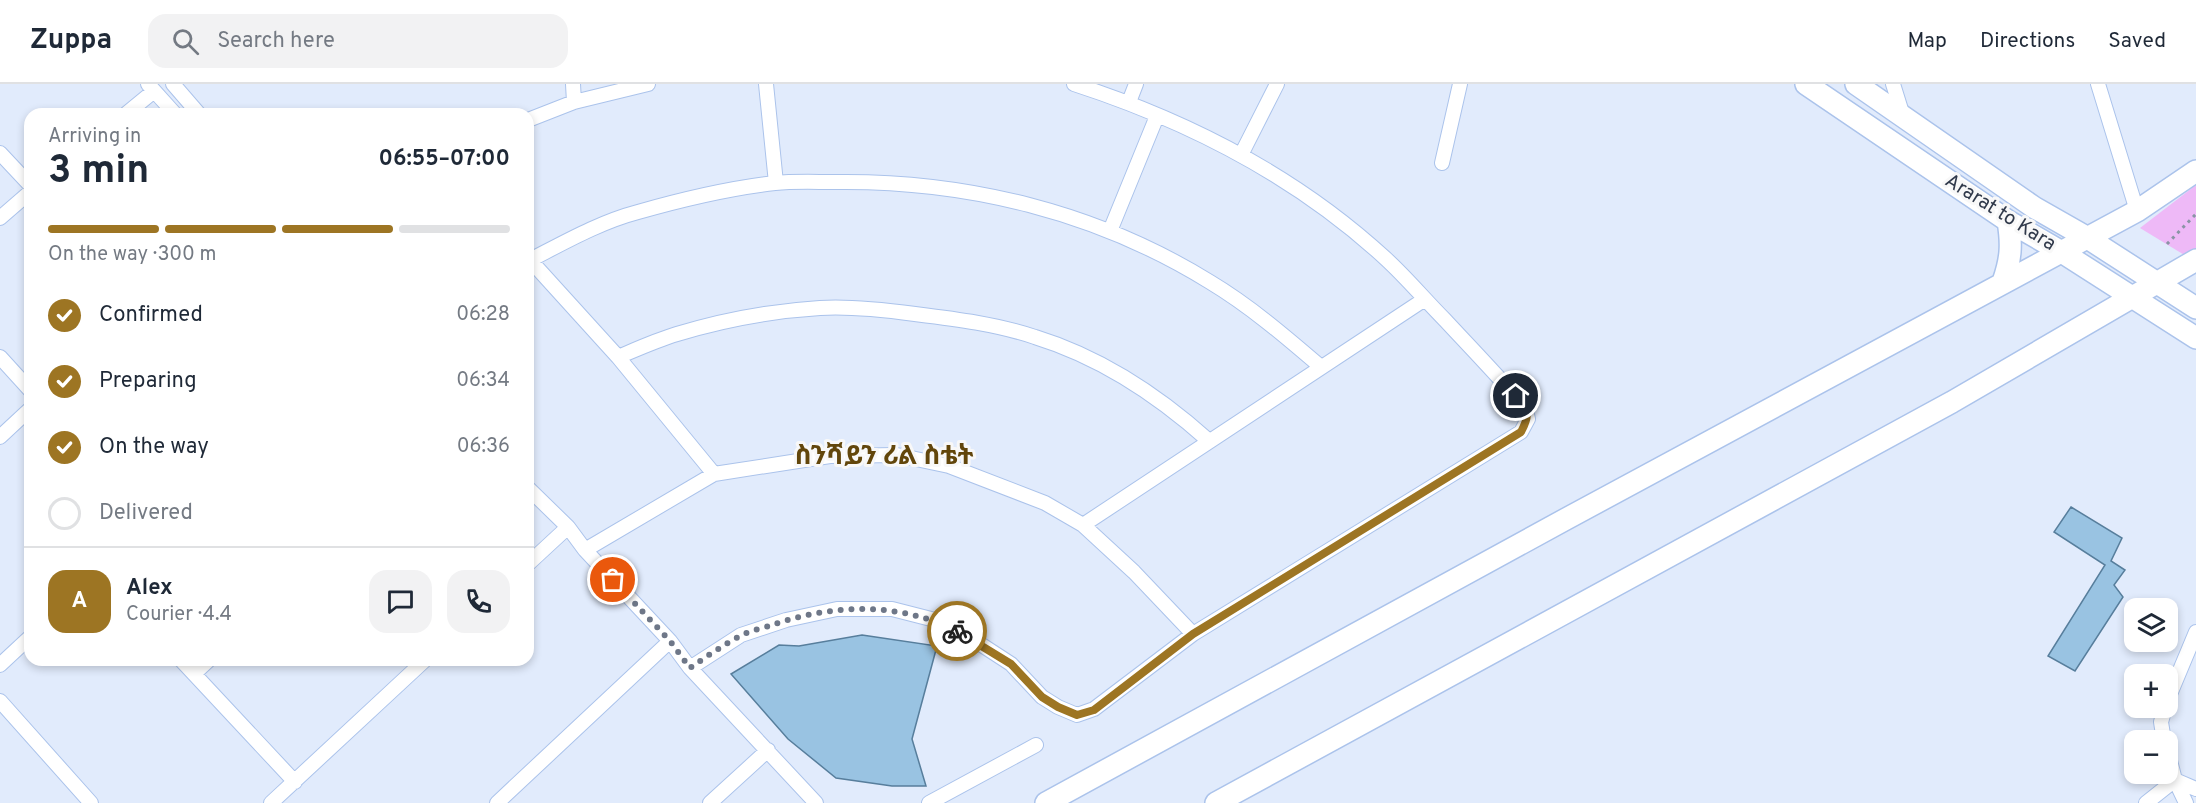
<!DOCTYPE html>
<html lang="en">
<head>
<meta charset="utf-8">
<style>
  body { margin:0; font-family:Overpass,"Noto Sans Ethiopic",sans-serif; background:#f2f2f3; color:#1f2937; height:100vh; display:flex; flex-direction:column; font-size:22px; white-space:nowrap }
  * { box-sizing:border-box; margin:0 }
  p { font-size:20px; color:#747a83 }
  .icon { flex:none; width:33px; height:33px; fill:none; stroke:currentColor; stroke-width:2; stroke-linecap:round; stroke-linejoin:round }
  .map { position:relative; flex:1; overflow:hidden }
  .details { position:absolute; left:24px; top:24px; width:510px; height:558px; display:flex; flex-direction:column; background:#fff; border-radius:18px; box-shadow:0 3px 9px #0003 }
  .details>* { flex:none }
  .controls { position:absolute; left:2124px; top:514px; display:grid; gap:12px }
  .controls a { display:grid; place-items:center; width:54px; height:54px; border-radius:12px; background:#fff; box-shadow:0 3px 9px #0003; font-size:30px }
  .pin { position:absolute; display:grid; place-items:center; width:51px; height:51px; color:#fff; margin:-26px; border:3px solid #fff; border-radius:50%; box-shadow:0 2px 6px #0007 }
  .courier { position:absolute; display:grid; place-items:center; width:60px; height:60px; margin:-30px; border:4px solid #9d7523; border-radius:50%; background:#fff; color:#222; box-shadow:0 2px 8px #0007 }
  .overview em { font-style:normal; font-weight:700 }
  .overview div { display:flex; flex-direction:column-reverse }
  .overview { display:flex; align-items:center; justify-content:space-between; height:102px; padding:0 24px }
  h1 { font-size:39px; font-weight:700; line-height:45px }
  .bar { display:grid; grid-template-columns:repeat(4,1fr); gap:9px 6px; align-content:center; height:72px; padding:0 24px }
  .bar i { height:8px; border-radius:4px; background:#e0e1e3 }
  .bar .active { background:#9d7523 }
  .bar p { grid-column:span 4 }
  .line { display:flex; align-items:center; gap:15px; padding:0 24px; border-top:2px solid #e0e1e3 }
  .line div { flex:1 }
  .round { display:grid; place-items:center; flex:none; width:63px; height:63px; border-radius:18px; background:#f2f2f3 }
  ol { padding:0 24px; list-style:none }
  li { display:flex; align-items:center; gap:18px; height:66px }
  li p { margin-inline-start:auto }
  li .icon { padding:6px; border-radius:50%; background:#9d7523; color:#fff; stroke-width:4 }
  li:last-child { color:#747a83 }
  li i { width:33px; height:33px; border:3px solid #e0e1e3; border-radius:50% }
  header { display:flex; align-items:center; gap:36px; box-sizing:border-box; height:84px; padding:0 30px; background:#fff; border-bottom:2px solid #e0e1e3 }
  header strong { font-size:28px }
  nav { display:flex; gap:33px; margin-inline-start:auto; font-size:21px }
  .search { width:420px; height:54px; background:#f2f2f3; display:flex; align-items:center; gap:15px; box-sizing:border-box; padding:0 21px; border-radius:18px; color:#747a83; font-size:22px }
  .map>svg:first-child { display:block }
  .green { fill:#eeb9f7 }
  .building { fill:#99c3e2; stroke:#577e9c; stroke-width:1.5 }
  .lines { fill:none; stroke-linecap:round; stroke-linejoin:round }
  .minor-casing { stroke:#abc3eb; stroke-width:16 }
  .primary-casing { stroke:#abc3eb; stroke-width:24 }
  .path { stroke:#8a94a5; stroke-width:3; stroke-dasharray:3 4.5; stroke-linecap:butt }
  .minor { stroke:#fff; stroke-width:14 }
  .primary { stroke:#fff; stroke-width:21 }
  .done { stroke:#6e7788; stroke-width:6; stroke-dasharray:0 10.8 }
  .route { stroke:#9d7523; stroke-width:8 }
  .labels { text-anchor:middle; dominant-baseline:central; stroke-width:6; stroke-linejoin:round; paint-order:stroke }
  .street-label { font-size:20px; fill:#30394a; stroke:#f8f8f8 }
  .district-label { font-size:26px; font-weight:bold; fill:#62460b; stroke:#f8f8f8 }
</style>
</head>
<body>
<header>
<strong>Zuppa</strong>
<div class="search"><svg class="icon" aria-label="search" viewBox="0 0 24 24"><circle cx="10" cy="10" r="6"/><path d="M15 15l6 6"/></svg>Search here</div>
<nav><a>Map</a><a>Directions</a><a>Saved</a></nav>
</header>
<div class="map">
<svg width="2196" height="719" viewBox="0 0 2196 719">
  <rect width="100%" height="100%" fill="#e1ebfc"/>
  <path class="green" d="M 2196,101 L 2196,171 L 2186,172 L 2140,144 Z"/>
  <path class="building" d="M 2071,423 L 2122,454 L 2111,477 L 2125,486 L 2114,501 L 2123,513 L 2075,587 L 2048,572 L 2105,481 L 2054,448 Z
    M 862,551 L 937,562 L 912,655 L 926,702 L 892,702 L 836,694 L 788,655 L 731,590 L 779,561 L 799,562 Z"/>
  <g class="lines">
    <defs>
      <path id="minor" d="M 148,0 L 175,30
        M 173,0 L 199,30
        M 573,0 L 574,18
        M 766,0 L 776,99
        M 1893,0 L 1903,32
        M 2098,0 L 2137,127
        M 1129,18 L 1136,0
        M 126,30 L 154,7
        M 528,36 L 574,18 L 648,0
        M 0,69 L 30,101
        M 1241,71 L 1277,0
        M 1442,79 L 1460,0
        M 0,134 L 30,108
        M 1110,147 L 1157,32
        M 528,173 L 530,176 C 565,158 600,138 638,128 C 680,116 731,104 775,99 C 794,97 815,98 834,98 C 966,96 1097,128 1210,198 C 1250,222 1286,253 1321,283
        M 530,176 L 618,273 C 637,265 657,256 677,250 C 723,236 772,227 820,224 C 849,222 885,226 915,230 C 955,235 996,240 1035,253 C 1100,273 1159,312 1209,357
        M 0,273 L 30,306
        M 618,273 L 714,390
        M 0,353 L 30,325
        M 528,404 L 568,443 L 585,466 L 670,557 L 690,584 L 816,719
        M 585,466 L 714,390 L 830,372 L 897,371 L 949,382 L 1045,419 L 1083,441
        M 528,480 L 568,443
        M 1193,550 L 1134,488 L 1083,441 L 1425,215
        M 181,576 L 295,698
        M 0,581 L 30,553
        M 690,584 L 741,551 L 786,536 L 837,525 L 892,525 L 935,536 L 971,554 L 1011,580 L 1042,613 L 1058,623 L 1077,631 L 1094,625 L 1193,550 L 1521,348 L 1528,335 L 1525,323 C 1499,293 1472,265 1445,236 C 1425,216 1406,193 1385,174 C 1297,93 1188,37 1074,0
        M 194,590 L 209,576
        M 2168,615 L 2196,548
        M 0,617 L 91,719
        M 2164,657 L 2161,638 L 2165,624
        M 2168,669 L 2175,696 L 2186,719
        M 2175,696 L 2196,705
        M 271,719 L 425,576
        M 497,719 L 670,557
        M 710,719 L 768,666
        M 929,719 L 1036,661
        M 2146,719 L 2175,696"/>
      <path id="primary" d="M 1806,0 L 2008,137 L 2060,167 L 2196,254
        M 1856,0 L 2035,124 L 2086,153 L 2196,224
        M 2003,198 C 2011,175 2012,161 2008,137
        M 1046,719 L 1566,435 L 2137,127 L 2196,87
        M 1216,719 L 1952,318 L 2196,176"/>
    </defs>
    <use href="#minor" class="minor-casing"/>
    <use href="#primary" class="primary-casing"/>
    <path class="path" d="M 2167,160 L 2196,130"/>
    <use href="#minor" class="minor"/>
    <use href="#primary" class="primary"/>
  </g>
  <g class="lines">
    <path class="done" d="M 613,496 L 670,557 L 690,584 C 706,573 723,561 740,552 C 751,546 764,544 775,540 C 835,520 899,518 957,547"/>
    <path class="route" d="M 957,547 L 1011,580 L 1042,613 L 1058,623 L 1077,631 L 1094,626 L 1193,550 L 1521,348 C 1530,331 1529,327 1516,312"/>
  </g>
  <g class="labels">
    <g class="street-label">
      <text transform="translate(2000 129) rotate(32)">Ararat to Kara</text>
    </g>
    <g class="district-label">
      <text x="884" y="373">ስንሻይን ሪል ስቴት</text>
    </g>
  </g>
</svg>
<div class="controls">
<a><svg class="icon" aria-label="layers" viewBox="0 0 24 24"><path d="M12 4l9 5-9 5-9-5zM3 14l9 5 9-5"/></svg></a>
<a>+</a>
<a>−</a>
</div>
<div class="pin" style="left:613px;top:496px;background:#ea580c"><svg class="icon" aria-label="bag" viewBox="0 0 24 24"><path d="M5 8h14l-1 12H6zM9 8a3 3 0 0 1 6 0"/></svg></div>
<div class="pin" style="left:1516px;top:312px;background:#1f2937"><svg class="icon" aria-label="home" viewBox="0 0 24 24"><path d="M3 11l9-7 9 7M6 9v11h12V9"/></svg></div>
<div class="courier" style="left:957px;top:547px"><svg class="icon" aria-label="bike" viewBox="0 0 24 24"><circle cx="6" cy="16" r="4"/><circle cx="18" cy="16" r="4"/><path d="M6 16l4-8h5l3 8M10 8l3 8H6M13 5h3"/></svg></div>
<section class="details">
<div class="overview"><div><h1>3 min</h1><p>Arriving in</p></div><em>06:55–07:00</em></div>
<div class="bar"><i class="active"></i><i class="active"></i><i class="active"></i><i></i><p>On the way · 300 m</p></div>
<ol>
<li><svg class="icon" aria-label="check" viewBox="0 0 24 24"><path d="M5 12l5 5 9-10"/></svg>Confirmed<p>06:28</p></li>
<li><svg class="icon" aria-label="check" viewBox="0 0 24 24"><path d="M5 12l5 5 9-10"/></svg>Preparing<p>06:34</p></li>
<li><svg class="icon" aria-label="check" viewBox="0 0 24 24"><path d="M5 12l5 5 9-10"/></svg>On the way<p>06:36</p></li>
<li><i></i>Delivered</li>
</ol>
<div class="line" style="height:108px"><b class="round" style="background:#9d7523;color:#fff">A</b><div><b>Alex</b><p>Courier · 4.4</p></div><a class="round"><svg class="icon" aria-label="chat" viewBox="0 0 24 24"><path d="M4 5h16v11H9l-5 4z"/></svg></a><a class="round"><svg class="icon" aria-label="phone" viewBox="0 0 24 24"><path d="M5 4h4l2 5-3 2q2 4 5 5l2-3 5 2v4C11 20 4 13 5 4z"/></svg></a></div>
</section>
</div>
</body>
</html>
